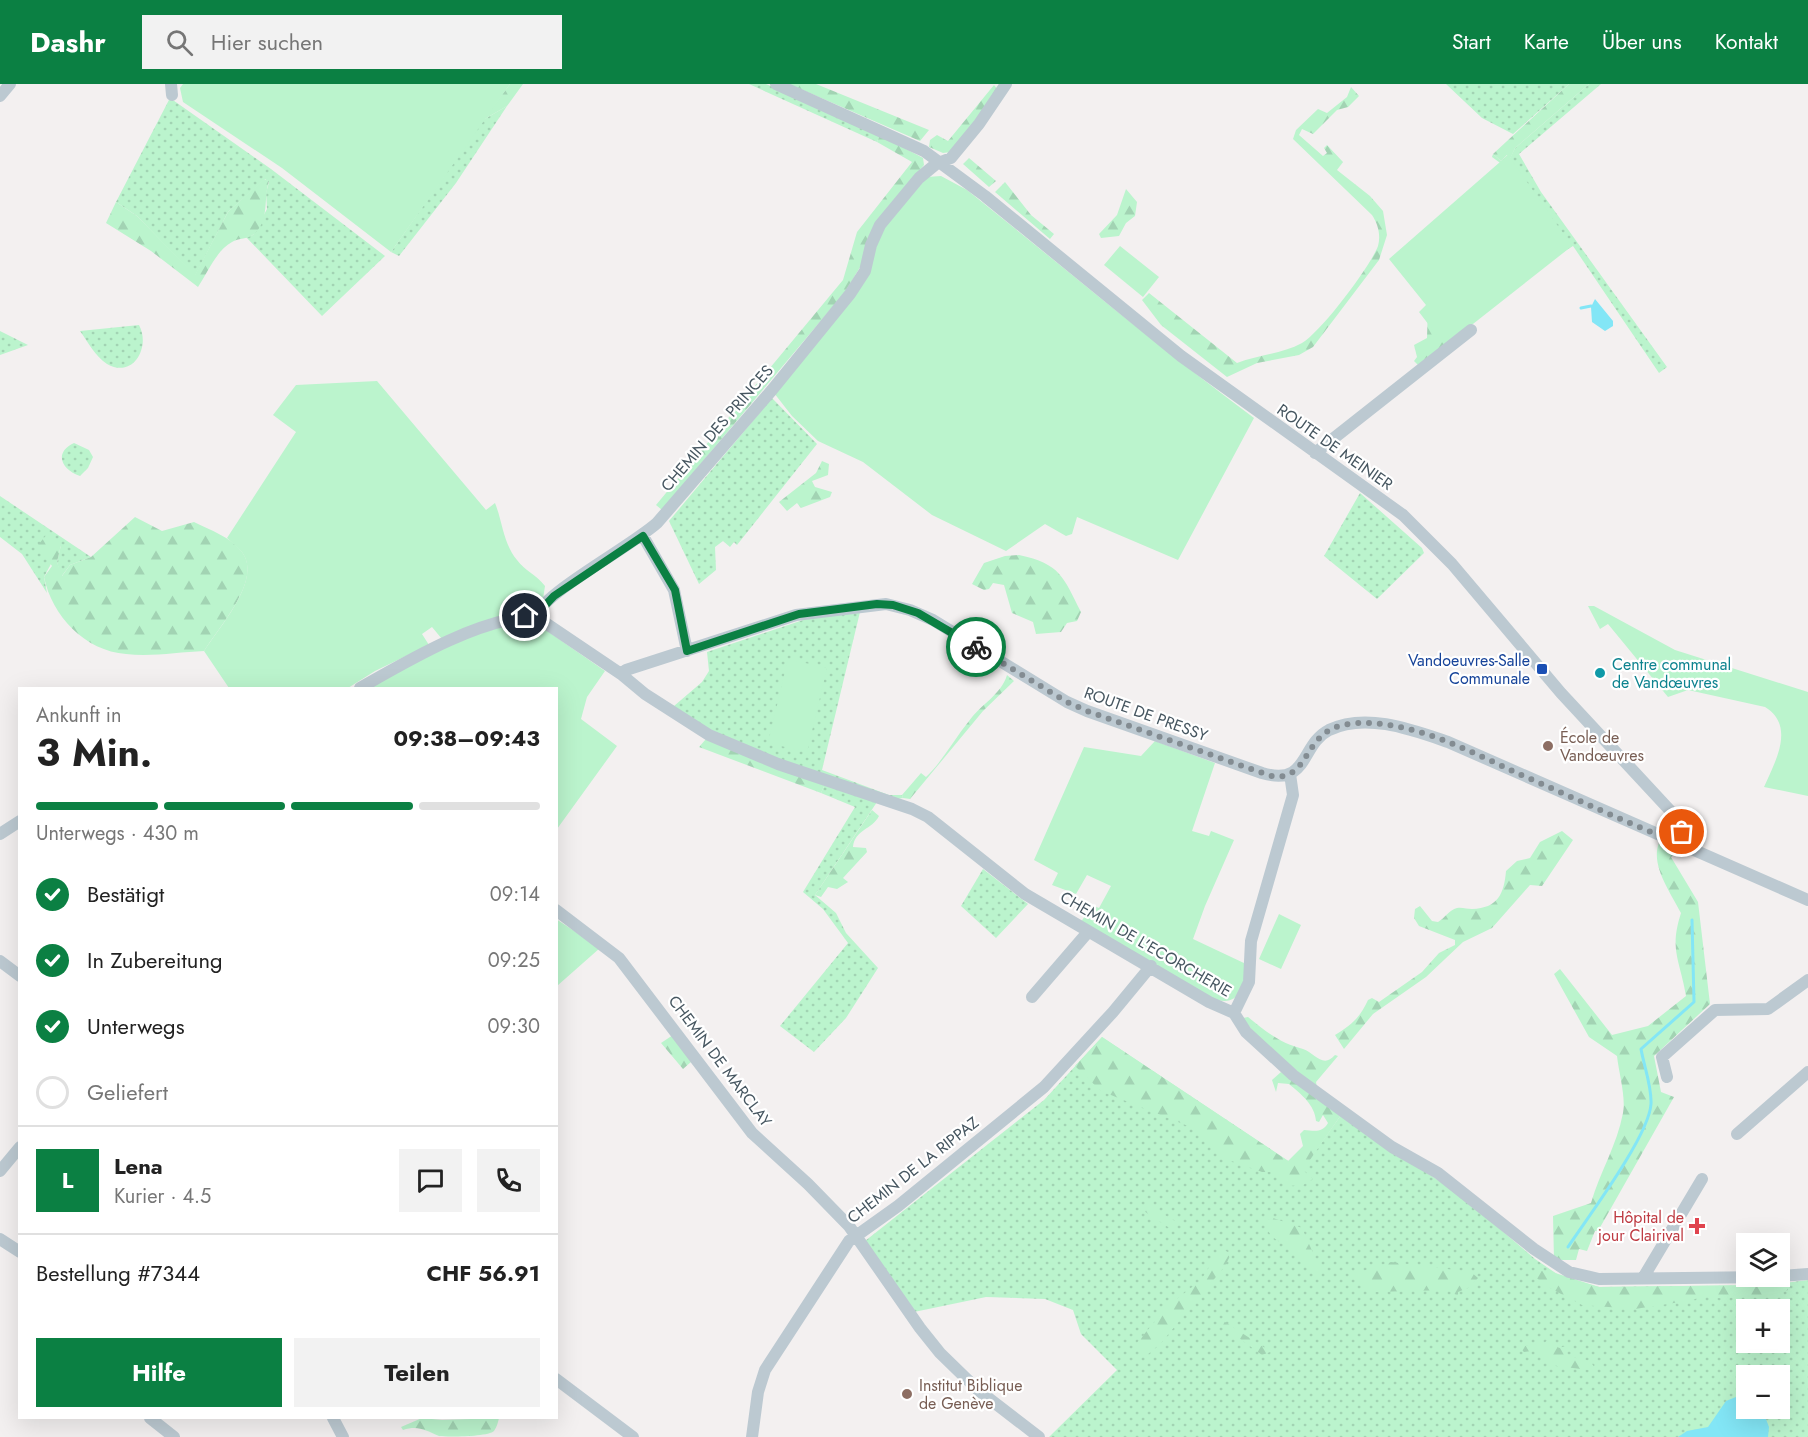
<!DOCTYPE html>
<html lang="de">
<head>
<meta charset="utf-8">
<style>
  body { margin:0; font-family:Jost,sans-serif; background:#f2f2f2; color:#222; height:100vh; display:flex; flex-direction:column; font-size:22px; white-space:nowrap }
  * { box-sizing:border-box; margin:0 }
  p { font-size:20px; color:#767676 }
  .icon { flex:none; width:33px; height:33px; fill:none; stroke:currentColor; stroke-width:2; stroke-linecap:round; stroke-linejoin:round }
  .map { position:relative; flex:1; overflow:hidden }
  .panel { position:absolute; left:18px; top:603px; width:540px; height:732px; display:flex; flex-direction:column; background:#fff; border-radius:0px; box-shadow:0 6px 24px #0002 }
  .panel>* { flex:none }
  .tools { position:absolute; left:1736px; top:1149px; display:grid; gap:12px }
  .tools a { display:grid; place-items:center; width:54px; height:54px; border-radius:0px; background:#fff; box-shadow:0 6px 24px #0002; font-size:30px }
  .pin { position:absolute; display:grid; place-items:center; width:51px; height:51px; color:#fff; margin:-26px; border:3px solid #fff; border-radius:50%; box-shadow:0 2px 6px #0007 }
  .courier { position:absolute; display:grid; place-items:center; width:60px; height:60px; margin:-30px; border:4px solid #0b8043; border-radius:50%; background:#fff; color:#222; box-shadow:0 2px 8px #0007 }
  .overview em { font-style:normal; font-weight:700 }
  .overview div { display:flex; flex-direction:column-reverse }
  .overview { display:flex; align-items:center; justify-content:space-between; height:102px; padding:0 18px }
  h1 { font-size:39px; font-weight:700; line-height:45px }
  .bar { display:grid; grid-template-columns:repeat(4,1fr); gap:9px 6px; align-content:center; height:72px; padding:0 18px }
  .bar i { height:8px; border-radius:4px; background:#e0e0e0 }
  .bar .current { background:#0b8043 }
  .bar p { grid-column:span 4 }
  .line { display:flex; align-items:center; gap:15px; padding:0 18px; border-top:2px solid #e0e0e0 }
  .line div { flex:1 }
  .round { display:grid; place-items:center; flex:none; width:63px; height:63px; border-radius:0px; background:#f2f2f2 }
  ol { padding:0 18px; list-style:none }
  li { display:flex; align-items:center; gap:18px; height:66px }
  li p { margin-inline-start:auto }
  li .icon { padding:6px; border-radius:50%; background:#0b8043; color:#fff; stroke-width:4 }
  li:last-child { color:#767676 }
  li i { width:33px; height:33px; border:3px solid #e0e0e0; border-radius:50% }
  .action { display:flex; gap:12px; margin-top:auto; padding:12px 18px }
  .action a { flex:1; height:69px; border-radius:0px; background:#0b8043; color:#fff; font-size:24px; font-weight:700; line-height:69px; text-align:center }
  .action a+a { background:#f2f2f2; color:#222 }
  header { display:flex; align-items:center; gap:36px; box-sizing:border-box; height:84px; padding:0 30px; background:#0b8043; color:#fff }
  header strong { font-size:28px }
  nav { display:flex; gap:33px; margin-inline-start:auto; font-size:21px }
  .search { width:420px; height:54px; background:#f2f2f2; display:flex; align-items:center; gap:15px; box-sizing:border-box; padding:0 21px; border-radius:0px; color:#767676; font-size:22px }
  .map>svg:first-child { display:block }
  .grass { fill:url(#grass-dots); fill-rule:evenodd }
  .forest { fill:url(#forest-firs) }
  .park { fill:#bbf4cd }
  .water { fill:#83e6f6 }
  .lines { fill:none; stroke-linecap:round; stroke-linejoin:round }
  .stream { stroke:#83e6f6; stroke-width:3 }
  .minor { stroke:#bcc9d1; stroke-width:12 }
  .done { stroke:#838c92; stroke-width:6; stroke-dasharray:0 10.8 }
  .route { stroke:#0b8043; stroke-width:8 }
  .transit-dot { fill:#1a4fb4; stroke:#fff; stroke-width:2 }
  .culture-dot { fill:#0f9aa8; stroke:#fff; stroke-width:2 }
  .education-dot { fill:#8d6e63; stroke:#fff; stroke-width:2 }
  .health-dot { fill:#e0444e; stroke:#fff; stroke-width:2 }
  .labels { text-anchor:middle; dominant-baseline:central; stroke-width:4.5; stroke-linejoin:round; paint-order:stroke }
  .street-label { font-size:16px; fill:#465660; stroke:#fff }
  .transit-label { font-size:16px; fill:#164399; stroke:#fff; text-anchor:end }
  .culture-label { font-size:16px; fill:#0d838f; stroke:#fff; text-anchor:start }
  .education-label { font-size:16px; fill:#785e54; stroke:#fff; text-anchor:start }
  .health-label { font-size:16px; fill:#be3a42; stroke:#fff; text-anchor:end }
</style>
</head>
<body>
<header>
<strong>Dashr</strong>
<div class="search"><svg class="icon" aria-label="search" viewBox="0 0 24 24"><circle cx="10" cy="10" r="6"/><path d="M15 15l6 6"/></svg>Hier suchen</div>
<nav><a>Start</a><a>Karte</a><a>Über uns</a><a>Kontakt</a></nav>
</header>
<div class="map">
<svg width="1808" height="1353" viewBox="0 0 1808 1353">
  <defs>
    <pattern id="grass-dots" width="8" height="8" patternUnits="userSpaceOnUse" patternTransform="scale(1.5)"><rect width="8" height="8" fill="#bbf4cd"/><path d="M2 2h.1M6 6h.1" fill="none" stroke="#a2d3b3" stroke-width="1.8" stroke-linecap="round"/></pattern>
    <pattern id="forest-firs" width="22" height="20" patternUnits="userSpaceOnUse" patternTransform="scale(1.5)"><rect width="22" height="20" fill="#bbf4cd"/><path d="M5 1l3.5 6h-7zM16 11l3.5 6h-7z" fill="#a2d3b3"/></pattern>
  </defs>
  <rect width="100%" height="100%" fill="#f3f0f0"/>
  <path class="grass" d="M 749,0 L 766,0 L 880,51 L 877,58 Z
    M 1446,0 L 1569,0 L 1513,50 L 1482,34 Z
    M 1589,0 L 1601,0 L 1519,70 L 1541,108 L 1667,283 L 1659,289 L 1573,162 L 1560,170 L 1503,81 L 1492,73 L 1493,70 L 1501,77 L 1508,71 L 1510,74 L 1515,64 Z
    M 170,14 L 271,85 L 385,172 L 322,232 L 246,153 L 253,151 L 267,125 L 266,109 L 269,98 L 265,95 L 228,128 L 195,192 L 137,132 L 116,118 Z
    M 507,22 L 456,99 L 399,172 L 391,168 L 483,36 Z
    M 139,241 C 151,263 133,295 107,280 C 95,272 88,258 80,247 Z
    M 0,247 L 28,261 L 0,271 Z
    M 772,314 L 817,360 L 737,461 L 734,458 L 730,463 L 723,457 L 715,463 L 716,486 L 699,500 L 669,437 Z
    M 74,359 L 89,366 L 93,373 L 88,384 L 80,392 C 62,386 53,369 74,359 Z
    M 1360,409 L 1422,464 L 1424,469 L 1377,515 L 1324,472 Z
    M 0,412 L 91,473 L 70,481 L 61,493 L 57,478 L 61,461 L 44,493 L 47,509 L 22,470 L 0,453 Z
    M 860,528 L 822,686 L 889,711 L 902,711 L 903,714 L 896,715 L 787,679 L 701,644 L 637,601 L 632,593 L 642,603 L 674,622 L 702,598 L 709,587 L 707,568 L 812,533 Z
    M 825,700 L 877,718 L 815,811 L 836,829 L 846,849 L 878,884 L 846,934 L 814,968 L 780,942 L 848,859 L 823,825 L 803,808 L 855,723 L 821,709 Z
    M 983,785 L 1028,820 L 996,854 L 961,822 Z
    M 1102,953 L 1302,1086 L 1341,1031 L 1460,1111 L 1535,1175 L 1560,1192 L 1599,1203 L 1768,1201 L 1808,1196 L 1808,1353 L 1049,1353 L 1117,1286 L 1081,1250 L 1073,1226 L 1045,1215 L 986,1213 L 914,1228 L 865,1157 L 1044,1016 ZM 1746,1226 L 1779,1226 L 1779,1258 L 1746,1258 ZM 1746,1292 L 1779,1292 L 1779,1324 L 1746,1324 Z"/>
  <path class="forest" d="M 510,0 L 523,0 L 507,22 L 483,36 Z
    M 789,0 L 816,0 L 929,46 L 920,57 Z
    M 1569,0 L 1589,0 L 1515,64 L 1510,75 L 1507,71 L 1501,77 L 1493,70 Z
    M 994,1 L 998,6 L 951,68 L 943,69 L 929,63 L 930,56 L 937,51 L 948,57 Z
    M 1351,3 L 1359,12 L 1348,23 L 1337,26 L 1313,50 L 1302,45 L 1299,51 L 1323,72 L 1327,69 L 1324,64 L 1327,61 L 1343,78 L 1337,86 L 1370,112 L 1383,127 L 1387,151 L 1379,176 L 1313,263 L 1299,271 L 1257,279 L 1227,293 L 1161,241 L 1142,216 L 1149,209 L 1237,279 C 1258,271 1282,270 1302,259 C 1321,248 1370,183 1378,162 C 1381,151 1378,140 1372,131 L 1293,55 L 1296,46 L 1318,25 L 1327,29 L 1347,13 Z
    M 880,51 L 923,74 L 924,81 L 877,137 L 862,180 L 845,208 L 662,426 L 656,421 L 843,196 L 857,148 L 912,78 L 877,58 Z
    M 969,74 L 996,97 L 989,103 L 963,80 Z
    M 264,95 L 269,97 C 263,115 270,136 254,150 C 249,155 238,154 232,158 C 216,167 208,188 198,203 L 151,167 L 106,139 L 116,118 L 137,132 L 195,191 L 228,128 Z
    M 1005,98 L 1031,131 L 1054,150 L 1050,155 L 995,108 Z
    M 1126,105 L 1137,118 L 1135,132 L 1126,139 L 1119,152 L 1101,154 L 1099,150 L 1117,131 Z
    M 1560,170 L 1418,281 L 1414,277 L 1417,273 L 1414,261 L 1427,254 L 1428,221 Z
    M 822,377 L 829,380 L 828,391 L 812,397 L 815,403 L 832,408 L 830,413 L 801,424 L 797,419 L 787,427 L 779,418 L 816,389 Z
    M 135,433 L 162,447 L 194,438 C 210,446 231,453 242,468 C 263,495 219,543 204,567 C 179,568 151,573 126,570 C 85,567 52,532 44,493 L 52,482 L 38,461 L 48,449 L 61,461 L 57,478 L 62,492 L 70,481 L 91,473 Z
    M 1019,471 C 1061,480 1063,493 1081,528 L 1077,537 L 1067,539 L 1061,548 L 1036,550 L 1033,538 L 1012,529 L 1004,501 L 993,499 L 989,505 L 984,506 L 972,500 L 984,479 L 1005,472 Z
    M 1007,591 L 1014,597 L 983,627 L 910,715 L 903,714 L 902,711 L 921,689 L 926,693 C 943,677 954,655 969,637 C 981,620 1001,611 1007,591 Z
    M 706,655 L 825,700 L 821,709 L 699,663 Z
    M 872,726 L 879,732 C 872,746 855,745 853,763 L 866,764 L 867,768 L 843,794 L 848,798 L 837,805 L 828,803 L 821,813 L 815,811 Z
    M 1562,747 L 1573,756 L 1542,802 L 1530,801 L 1492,844 L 1463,858 L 1426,893 L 1373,930 L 1344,965 L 1335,951 C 1351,941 1360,934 1368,916 L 1372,914 L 1379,918 L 1422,888 L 1439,869 L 1455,861 L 1455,856 L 1419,842 L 1414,834 L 1415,825 L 1420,822 L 1432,837 L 1438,838 C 1445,834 1449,826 1457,824 C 1462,823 1467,825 1472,825 C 1498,824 1504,810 1506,787 L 1517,777 L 1530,774 L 1540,758 Z
    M 1659,759 L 1676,769 L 1671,773 L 1698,818 L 1710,920 L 1654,972 L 1661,1008 L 1674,1013 L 1598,1147 L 1595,1147 L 1587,1167 L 1579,1165 L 1576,1176 L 1554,1176 L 1553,1132 L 1591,1119 C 1600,1088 1617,1061 1623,1029 C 1626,1013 1619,990 1617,972 L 1589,953 L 1554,890 L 1560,885 L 1612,951 L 1648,942 L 1686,912 C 1680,876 1669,866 1681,829 C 1671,809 1650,781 1659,759 Z
    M 1248,933 C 1266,948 1280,959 1303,965 C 1315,969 1323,985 1335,971 L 1338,972 L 1316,998 L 1317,1004 L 1257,953 L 1243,934 Z
    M 673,951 L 691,978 L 683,985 L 661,959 Z
    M 1102,953 L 1288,1077 L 1303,1062 L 1300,1050 L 1304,1046 C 1315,1047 1322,1049 1328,1039 L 1323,1031 L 1319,1038 L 1316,1037 C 1315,1021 1301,1010 1289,1000 L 1278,999 L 1276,1008 L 1272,996 L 1281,988 L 1341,1031 L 1303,1086 L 1313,1095 L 1303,1101 L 1287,1102 L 1271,1088 L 1262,1088 L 1226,1075 L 1193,1044 L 1101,1007 L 1075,982 Z
    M 1148,1122 L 1177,1138 L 1177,1141 L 1171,1145 L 1144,1127 Z
    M 1273,1134 L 1302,1144 L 1321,1187 L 1317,1189 C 1307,1183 1301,1174 1292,1166 C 1282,1157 1264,1154 1267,1136 Z
    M 1221,1164 L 1231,1170 L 1225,1182 L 1161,1259 L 1146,1272 L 1135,1261 L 1168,1222 L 1201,1196 Z
    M 1391,1178 L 1471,1188 L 1478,1194 L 1470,1203 L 1458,1208 L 1458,1212 L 1447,1206 L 1374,1208 L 1356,1196 L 1357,1189 Z
    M 1535,1187 L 1549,1187 L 1599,1203 L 1768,1201 L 1786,1199 L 1788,1206 L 1777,1211 L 1739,1211 L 1727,1215 L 1702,1212 L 1693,1216 L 1635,1225 L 1582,1221 L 1546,1202 L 1532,1190 Z
    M 1222,1236 L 1268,1266 L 1273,1267 L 1262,1271 L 1221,1241 Z
    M 1549,1255 L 1559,1264 L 1566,1262 L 1563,1268 L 1567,1272 L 1590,1277 L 1597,1287 L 1557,1282 L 1542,1275 L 1539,1266 L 1524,1268 L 1522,1266 L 1524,1262 L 1544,1259 Z
    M 422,1334 L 442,1336 L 499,1334 C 498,1338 497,1343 494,1347 C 488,1353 447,1353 439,1352 C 425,1346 418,1341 403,1346 L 401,1343 Z"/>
  <path class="park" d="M 183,0 L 510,0 L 391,168 L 282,84 L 183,18 L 180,4 Z
    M 1508,71 L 1572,162 L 1445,262 L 1419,228 L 1426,221 L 1389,175 Z
    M 941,92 L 967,106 C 1062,182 1156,261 1254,334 L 1178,476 L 1077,433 L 1072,450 L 1066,452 L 1045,440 L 1006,467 L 932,431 L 863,378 L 818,357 L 792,332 L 774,309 L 860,203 L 883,145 L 927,93 Z
    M 1120,162 L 1159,193 L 1143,213 L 1104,181 Z
    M 377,297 L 486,426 L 495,419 C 503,439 503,459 517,476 C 525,487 536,490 545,502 L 543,515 L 442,555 L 432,543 L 422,550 L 429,561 L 375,587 L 348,604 L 229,604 L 204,567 C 219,543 264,494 241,467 C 237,462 231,458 227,454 L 296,348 L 273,331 L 296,301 Z
    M 1588,522 L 1594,522 L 1675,566 L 1808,608 L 1808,712 L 1764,703 C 1775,678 1796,642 1765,623 L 1688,606 L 1668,613 L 1608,540 L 1600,545 Z
    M 524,538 L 540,542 L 605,587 L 587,613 L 581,635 L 617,662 L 557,745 L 556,604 L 368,604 C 414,577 470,547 524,538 Z
    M 788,575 L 827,584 L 807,668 L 768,659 Z
    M 1155,657 L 1215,679 L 1192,747 L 1209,752 L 1211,747 L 1234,756 L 1205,822 L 1193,855 L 1246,880 C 1243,908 1238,925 1208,913 L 1081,838 L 1092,821 L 1099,824 L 1111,802 L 1087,791 L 1076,810 L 1052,801 L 1058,789 L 1034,776 L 1084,663 L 1141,672 Z
    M 1279,830 L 1301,841 L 1281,885 L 1259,875 Z
    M 556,835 L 600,864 L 557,902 L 556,902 Z"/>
  <path class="water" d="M 1595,215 L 1613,237 L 1613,242 L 1605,247 L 1592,238 L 1591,223 Z
    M 1741,1311 L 1746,1312 L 1746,1324 L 1762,1325 L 1769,1343 L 1768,1353 L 1678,1353 L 1687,1347 L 1708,1343 L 1726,1317 Z"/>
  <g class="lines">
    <path class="stream" d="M 1581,224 L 1591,222
      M 1568,1163 C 1588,1133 1649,1052 1651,1020 C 1652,1003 1644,982 1641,965 L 1694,918 L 1692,836"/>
    <path class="minor" d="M 171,0 L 172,11
      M 776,0 L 924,67 L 985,112 L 1181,272 L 1403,431 L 1452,480 L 1561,609 L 1677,734 L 1681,743 L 1680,760
      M 0,12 L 10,0
      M 1315,369 L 1471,246
      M 643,452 L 674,506 L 687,567
      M 535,532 L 621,590 L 645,610 L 709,651 L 778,680 L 912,725 L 928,733 L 1025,810 L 1209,918 L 1234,929 L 1246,948 L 1293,991 L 1392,1063 L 1438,1089 L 1534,1165 L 1569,1188 L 1599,1195 L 1769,1193 L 1808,1190
      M 535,532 C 548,506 630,463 657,439 L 772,306 L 850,210 L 865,187 L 871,161 L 880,141 L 919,94 L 936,80 L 951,74 L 979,40 L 1006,0
      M 621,590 L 626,586 L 796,531 L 886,520 L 910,526 L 933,536 L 1067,618 L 1087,627 L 1262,689 C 1309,703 1300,661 1329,646 C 1366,628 1413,646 1448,658 L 1808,816
      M 360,604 C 409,576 478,535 535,532
      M 0,750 L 20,737
      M 556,826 L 619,874 L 752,1049 L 808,1100 L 849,1142 L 920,1244 L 940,1269 L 978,1306 L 1039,1353
      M 0,877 L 20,892
      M 1032,913 L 1088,848
      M 1234,929 L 1249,898 L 1251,857 L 1293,711 L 1290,690
      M 1667,993 L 1662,973 L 1715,926 L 1768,925 L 1808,896
      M 1737,1050 L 1808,988
      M 0,1087 L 20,1063
      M 0,1155 L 20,1168
      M 1643,1194 L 1702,1095
      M 556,1295 L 633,1353
      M 150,1334 L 174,1353
      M 333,1334 L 343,1353
      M 752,1353 L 758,1308 L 765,1286 L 849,1157 L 898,1122 L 1044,1003 L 1113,928 L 1151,882"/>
  </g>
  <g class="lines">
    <path class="done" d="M 976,563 L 1067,618 L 1087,627 L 1271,692 C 1303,697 1304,665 1324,650 C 1334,641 1350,639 1363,639 C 1417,639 1469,667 1517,689 C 1572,713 1625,738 1680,760 L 1682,748"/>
    <path class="route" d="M 525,532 L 535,532 L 554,512 L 643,452 L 675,506 L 687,567 L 799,530 L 877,520 L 893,521 L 918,529 L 976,563"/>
  </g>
  <rect class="transit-dot" x="1536" y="579" width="12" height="12" rx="3"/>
  <circle class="culture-dot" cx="1600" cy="589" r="6"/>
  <g class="education-dot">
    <circle cx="1548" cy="662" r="6"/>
    <circle cx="907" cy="1310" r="6"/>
  </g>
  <path class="health-dot" d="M1694 1133h6v6h6v6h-6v6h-6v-6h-6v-6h6z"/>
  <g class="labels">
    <g class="street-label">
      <text transform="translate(717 344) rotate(-49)">CHEMIN DES PRINCES</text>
      <text transform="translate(1335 363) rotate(35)">ROUTE DE MEINIER</text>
      <text transform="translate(1146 630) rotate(20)">ROUTE DE PRESSY</text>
      <text transform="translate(1146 860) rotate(30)">CHEMIN DE L'ECORCHERIE</text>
      <text transform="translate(720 977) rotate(53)">CHEMIN DE MARCLAY</text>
      <text transform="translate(913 1086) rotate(-38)">CHEMIN DE LA RIPPAZ</text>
    </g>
    <g class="transit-label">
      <text x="1530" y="576">Vandoeuvres-Salle<tspan x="1530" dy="18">Communale</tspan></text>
    </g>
    <g class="culture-label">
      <text x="1612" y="580">Centre communal<tspan x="1612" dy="18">de Vandœuvres</tspan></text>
    </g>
    <g class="education-label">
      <text x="1560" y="653">École de<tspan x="1560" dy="18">Vandœuvres</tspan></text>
      <text x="919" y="1301">Institut Biblique<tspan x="919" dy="18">de Genève</tspan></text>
    </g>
    <g class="health-label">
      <text x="1684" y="1133">Hôpital de<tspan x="1684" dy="18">jour Clairival</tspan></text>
    </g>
  </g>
</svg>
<div class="tools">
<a><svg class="icon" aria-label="layers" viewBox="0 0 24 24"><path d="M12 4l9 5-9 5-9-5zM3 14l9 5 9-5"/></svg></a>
<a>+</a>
<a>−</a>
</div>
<div class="pin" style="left:1682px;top:748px;background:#ea580c"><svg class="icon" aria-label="bag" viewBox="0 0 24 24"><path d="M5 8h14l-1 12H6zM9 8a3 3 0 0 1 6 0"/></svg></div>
<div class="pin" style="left:525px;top:532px;background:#1f2937"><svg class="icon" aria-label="home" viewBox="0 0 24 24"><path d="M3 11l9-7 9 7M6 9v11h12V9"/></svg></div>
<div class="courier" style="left:976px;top:563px"><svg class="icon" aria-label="bike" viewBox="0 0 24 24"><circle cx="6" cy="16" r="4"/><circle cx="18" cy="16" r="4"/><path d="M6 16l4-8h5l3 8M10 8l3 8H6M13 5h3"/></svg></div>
<section class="panel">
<div class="overview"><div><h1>3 Min.</h1><p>Ankunft in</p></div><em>09:38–09:43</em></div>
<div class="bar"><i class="current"></i><i class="current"></i><i class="current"></i><i></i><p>Unterwegs · 430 m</p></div>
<ol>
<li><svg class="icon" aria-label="check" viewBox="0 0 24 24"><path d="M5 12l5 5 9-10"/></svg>Bestätigt<p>09:14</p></li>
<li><svg class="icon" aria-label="check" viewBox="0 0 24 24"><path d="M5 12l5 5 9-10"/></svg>In Zubereitung<p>09:25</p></li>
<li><svg class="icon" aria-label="check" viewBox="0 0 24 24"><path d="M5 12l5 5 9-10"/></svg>Unterwegs<p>09:30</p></li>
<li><i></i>Geliefert</li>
</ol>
<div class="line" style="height:108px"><b class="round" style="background:#0b8043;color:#fff">L</b><div><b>Lena</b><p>Kurier · 4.5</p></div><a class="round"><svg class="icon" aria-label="chat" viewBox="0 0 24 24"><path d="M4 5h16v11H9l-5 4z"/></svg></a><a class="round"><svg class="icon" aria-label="phone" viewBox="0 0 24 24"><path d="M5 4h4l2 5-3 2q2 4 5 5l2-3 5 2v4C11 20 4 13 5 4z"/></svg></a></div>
<div class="line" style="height:78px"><div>Bestellung #7344</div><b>CHF 56.91</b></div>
<div class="action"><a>Hilfe</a><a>Teilen</a></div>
</section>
</div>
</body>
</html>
